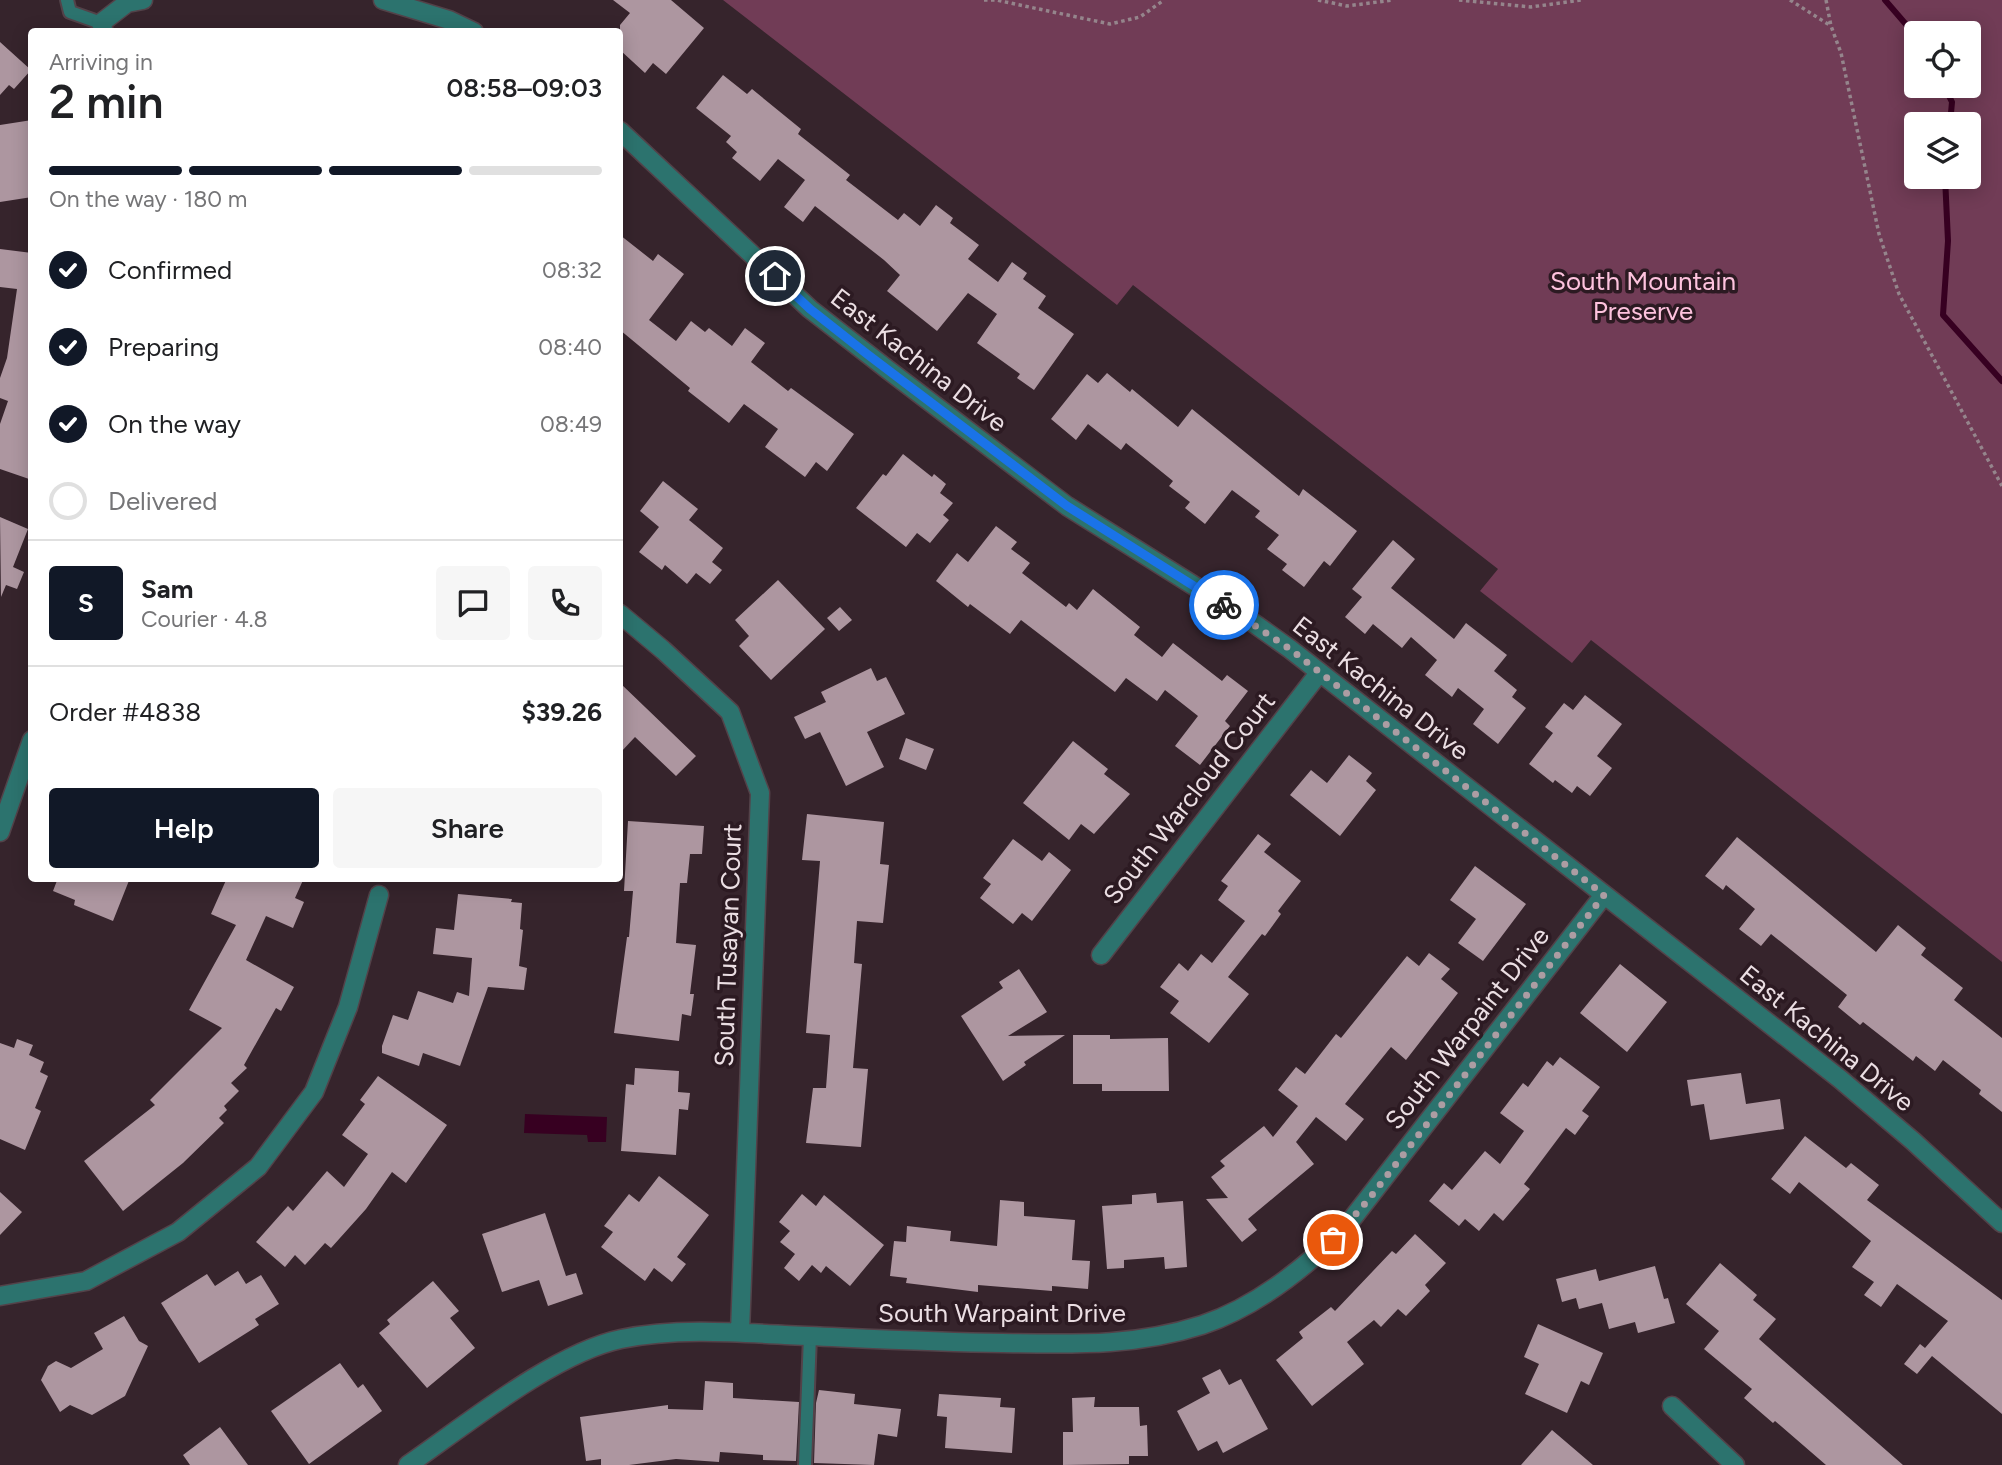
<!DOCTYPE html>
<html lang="en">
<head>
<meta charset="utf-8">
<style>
  body { margin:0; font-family:Figtree,sans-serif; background:#f6f6f6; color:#202124; height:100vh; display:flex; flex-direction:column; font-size:26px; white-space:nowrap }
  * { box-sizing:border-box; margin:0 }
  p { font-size:23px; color:#757577 }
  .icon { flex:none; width:38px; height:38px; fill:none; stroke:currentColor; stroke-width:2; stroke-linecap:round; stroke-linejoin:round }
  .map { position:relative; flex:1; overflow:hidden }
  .side { position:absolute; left:28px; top:28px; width:595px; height:854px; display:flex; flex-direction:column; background:#fff; border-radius:7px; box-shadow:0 4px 18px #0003 }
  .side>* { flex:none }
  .tools { position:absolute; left:1904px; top:21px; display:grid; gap:14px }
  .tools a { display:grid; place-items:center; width:77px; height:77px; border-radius:7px; background:#fff; box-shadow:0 4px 18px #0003; font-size:35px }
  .pin { position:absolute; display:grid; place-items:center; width:60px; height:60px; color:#fff; margin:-30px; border:4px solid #fff; border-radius:50%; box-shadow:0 2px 7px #0007 }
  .courier { position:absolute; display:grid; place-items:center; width:70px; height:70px; margin:-35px; border:5px solid #1a73e8; border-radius:50%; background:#fff; color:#222; box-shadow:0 2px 9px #0007 }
  .headline em { font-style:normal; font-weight:600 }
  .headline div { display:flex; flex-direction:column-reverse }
  .headline { display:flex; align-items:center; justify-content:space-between; height:119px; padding:0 21px }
  h1 { font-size:46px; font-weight:600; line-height:52px }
  .bar { display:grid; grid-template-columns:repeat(4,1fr); gap:10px 7px; align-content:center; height:84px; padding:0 21px }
  .bar i { height:9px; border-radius:5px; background:#e0e0e0 }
  .bar .selected { background:#111827 }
  .bar p { grid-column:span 4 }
  .line { display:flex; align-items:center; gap:18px; padding:0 21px; border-top:2px solid #e0e0e0 }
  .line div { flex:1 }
  .round { display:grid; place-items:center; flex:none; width:74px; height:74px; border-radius:7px; background:#f6f6f6 }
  ol { padding:0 21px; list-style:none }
  li { display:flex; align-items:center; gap:21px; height:77px }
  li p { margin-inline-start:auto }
  li .icon { padding:7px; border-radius:50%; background:#111827; color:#fff; stroke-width:4 }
  li:last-child { color:#757577 }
  li i { width:38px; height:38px; border:4px solid #e0e0e0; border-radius:50% }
  .button { display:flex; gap:14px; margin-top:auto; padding:14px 21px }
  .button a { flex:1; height:80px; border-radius:7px; background:#111827; color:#fff; font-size:28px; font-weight:600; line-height:80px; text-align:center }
  .button a+a { background:#f6f6f6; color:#202124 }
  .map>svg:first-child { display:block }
  .green { fill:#713c56; fill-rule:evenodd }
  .water { fill:#370021 }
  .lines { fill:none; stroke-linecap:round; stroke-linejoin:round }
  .stream { stroke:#370021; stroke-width:6 }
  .building { fill:#ad96a0 }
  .service-casing { stroke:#534249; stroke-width:16 }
  .minor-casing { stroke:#534249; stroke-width:21 }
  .path { stroke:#95858c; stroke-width:3.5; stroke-dasharray:3.5 3.5; stroke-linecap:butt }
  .service { stroke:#2c736e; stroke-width:12 }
  .minor { stroke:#2c736e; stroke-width:18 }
  .done { stroke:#ac9da3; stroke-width:7; stroke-dasharray:0 12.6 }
  .route { stroke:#1a73e8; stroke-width:9 }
  .labels { text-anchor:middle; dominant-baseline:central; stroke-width:7; stroke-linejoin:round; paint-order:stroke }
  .park-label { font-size:26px; fill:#fec3de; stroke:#2c1a22 }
  .street-label { font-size:26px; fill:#ebdee3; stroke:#2c1a22 }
</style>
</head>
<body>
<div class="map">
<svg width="2002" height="1465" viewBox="0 0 2002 1465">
  <rect width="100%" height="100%" fill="#36242c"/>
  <path class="green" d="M 723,0 L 2002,0 L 2002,962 L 1591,640 L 1572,663 L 1480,591 L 1498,569 L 1133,285 L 1117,305 ZM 1916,33 L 1969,33 L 1969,86 L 1916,86 ZM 1916,124 L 1969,124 L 1969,177 L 1916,177 Z"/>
  <path class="water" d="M 525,1114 L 607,1117 L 606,1142 L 588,1142 L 587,1135 L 524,1133 Z"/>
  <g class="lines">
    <path class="stream" d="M 1885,0 L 1916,36
      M 1944,86 L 1952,102 L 1950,124
      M 1945,177 L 1948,241 L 1943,315 L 2002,381"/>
  </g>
  <path class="building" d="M 613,0 L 671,0 L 704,28 L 666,74 L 653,63 L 645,73 L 620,50 L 620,25 L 630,13 Z
    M 0,42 L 31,70 L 14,89 L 9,85 L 0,95 Z
    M 723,75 L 747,94 L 752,89 L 801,129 L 798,134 L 850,175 L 846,180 L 898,220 L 904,213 L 920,226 L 936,205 L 953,218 L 950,223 L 979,245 L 968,259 L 998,282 L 1012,262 L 1027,273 L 1023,279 L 1046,296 L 1038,308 L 1074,334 L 1034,390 L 1017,378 L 1020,374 L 977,343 L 997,314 L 968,293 L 937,331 L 887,291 L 900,275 L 884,260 L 815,206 L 803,222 L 784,207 L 805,180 L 778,159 L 760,181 L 732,158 L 737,152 L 726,142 L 731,136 L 696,108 Z
    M 32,120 L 32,197 L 0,202 L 0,125 Z
    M 620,235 L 653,261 L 658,254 L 684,274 L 649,320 L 676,341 L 691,321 L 705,332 L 709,328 L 732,346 L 745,328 L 765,343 L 751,362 L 788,391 L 791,388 L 854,434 L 827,471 L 816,462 L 805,477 L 765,447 L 778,429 L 744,404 L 729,423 L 688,391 L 690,388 L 620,330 Z
    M 0,249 L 32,253 L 32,480 L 0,469 L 0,424 L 8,401 L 0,398 L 0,378 L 7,358 L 17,289 L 0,287 Z
    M 1107,373 L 1130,392 L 1132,389 L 1178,427 L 1192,409 L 1299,496 L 1303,489 L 1357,531 L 1330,566 L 1324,561 L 1304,587 L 1282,570 L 1287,564 L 1267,549 L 1279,535 L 1255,517 L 1260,511 L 1232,490 L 1205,524 L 1185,508 L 1190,502 L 1169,486 L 1173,481 L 1126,443 L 1121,450 L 1088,424 L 1076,440 L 1051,419 L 1087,374 L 1098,383 Z
    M 903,454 L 932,477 L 934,474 L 946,484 L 940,493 L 953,503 L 943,515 L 949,520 L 930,543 L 917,533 L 906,547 L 856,508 L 883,474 L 886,476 Z
    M 663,481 L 698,509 L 689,520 L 723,548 L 712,562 L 722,570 L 710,584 L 696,573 L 687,584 L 665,565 L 662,570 L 639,552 L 659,527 L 640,511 Z
    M 0,517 L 28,529 L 13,567 L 24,572 L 17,589 L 6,585 L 1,597 Z
    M 996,526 L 1017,542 L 1011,549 L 1030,563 L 1022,573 L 1066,607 L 1069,603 L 1077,610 L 1093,589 L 1140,627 L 1134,635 L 1162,657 L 1173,643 L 1222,681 L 1227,675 L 1248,691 L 1225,721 L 1230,726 L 1200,765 L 1175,746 L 1198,716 L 1165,690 L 1157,701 L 1126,678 L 1115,692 L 1021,620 L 1010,634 L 970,604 L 968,607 L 936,581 L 957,553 L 968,562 Z
    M 1393,540 L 1415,559 L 1391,588 L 1454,639 L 1466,623 L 1507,655 L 1494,671 L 1517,690 L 1512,697 L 1526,708 L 1498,744 L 1473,724 L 1484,709 L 1458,688 L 1452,697 L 1425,675 L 1437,660 L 1411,637 L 1402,648 L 1373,624 L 1365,634 L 1345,617 L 1362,597 L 1352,589 Z
    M 778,580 L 825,629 L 771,680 L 739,646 L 749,636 L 735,620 Z
    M 840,607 L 852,620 L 839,631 L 827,618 Z
    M 871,668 L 877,681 L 886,677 L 905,714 L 867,732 L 884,767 L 846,786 L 820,732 L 805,739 L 794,717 L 826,702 L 821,692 Z
    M 620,683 L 696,756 L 676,776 L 635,737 L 620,753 Z
    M 1585,695 L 1622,724 L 1597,756 L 1612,768 L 1590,796 L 1577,786 L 1572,793 L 1555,780 L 1553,783 L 1529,764 L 1553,733 L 1545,727 L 1564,703 L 1573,710 Z
    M 906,738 L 934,749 L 926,770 L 899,759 Z
    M 1073,741 L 1108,769 L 1104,774 L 1130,794 L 1094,834 L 1081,824 L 1069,840 L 1023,803 Z
    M 1349,755 L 1372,773 L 1366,781 L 1376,790 L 1340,836 L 1290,795 L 1311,770 L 1327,783 Z
    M 807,814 L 884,822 L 880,864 L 889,865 L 883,923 L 857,921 L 854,963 L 862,964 L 853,1068 L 868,1069 L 861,1147 L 806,1143 L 813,1088 L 826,1088 L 830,1035 L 806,1033 L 820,861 L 802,860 Z
    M 628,821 L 704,826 L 702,854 L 690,854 L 687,883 L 680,883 L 676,943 L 696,945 L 690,994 L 694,994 L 691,1016 L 682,1014 L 679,1041 L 614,1033 L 627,937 L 629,937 L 633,891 L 624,891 Z
    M 1258,834 L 1271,844 L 1264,852 L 1301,881 L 1278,911 L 1281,914 L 1265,936 L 1262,934 L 1228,977 L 1249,994 L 1209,1043 L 1170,1013 L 1179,1001 L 1160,987 L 1179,963 L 1188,971 L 1201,954 L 1212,963 L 1245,921 L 1218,900 L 1228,886 L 1221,881 Z
    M 1737,837 L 1876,952 L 1898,925 L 1926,948 L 1921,955 L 1963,988 L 1954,1000 L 2002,1038 L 2002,1112 L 1979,1094 L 1981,1090 L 1943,1060 L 1935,1071 L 1916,1056 L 1913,1061 L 1863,1022 L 1860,1025 L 1838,1007 L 1847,995 L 1771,934 L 1761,946 L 1739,929 L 1755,909 L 1726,885 L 1723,890 L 1705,876 Z
    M 1013,839 L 1042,861 L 1049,852 L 1071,870 L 1032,921 L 1022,913 L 1013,924 L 980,898 L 991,884 L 983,878 Z
    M 1475,866 L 1526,904 L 1483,961 L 1458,943 L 1476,919 L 1450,900 Z
    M 58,878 L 130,878 L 113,921 L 74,905 L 75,900 L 53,891 Z
    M 227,878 L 304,878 L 295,898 L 304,902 L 293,928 L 266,916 L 246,960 L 294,987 L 281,1011 L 276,1008 L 244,1065 L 247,1068 L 231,1083 L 239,1091 L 224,1106 L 227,1110 L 219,1118 L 224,1123 L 183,1163 L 123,1211 L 84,1161 L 155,1105 L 150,1100 L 222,1028 L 189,1010 L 236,925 L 211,914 Z
    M 458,894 L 512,899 L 511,902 L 522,903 L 520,929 L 523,930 L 519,966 L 527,968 L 524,990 L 488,987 L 460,1066 L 423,1053 L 419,1066 L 382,1053 L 382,1046 L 393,1015 L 408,1020 L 418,991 L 453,1003 L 457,992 L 469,996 L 472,958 L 433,954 L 436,928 L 454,930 Z
    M 1429,953 L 1450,969 L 1441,979 L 1458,993 L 1406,1060 L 1391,1047 L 1345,1104 L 1364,1119 L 1346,1141 L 1316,1117 L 1296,1142 L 1314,1164 L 1248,1219 L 1257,1230 L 1242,1242 L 1206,1199 L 1228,1198 L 1211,1177 L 1225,1166 L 1220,1161 L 1264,1126 L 1273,1137 L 1298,1106 L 1278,1090 L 1296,1067 L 1305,1074 L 1336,1034 L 1341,1038 L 1407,956 L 1419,966 Z
    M 1620,964 L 1667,1002 L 1627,1052 L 1580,1013 Z
    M 1019,969 L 1047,1012 L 1008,1036 L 1065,1035 L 1024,1062 L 1026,1065 L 1003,1081 L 961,1016 L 1003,988 L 999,982 Z
    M 1073,1035 L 1110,1035 L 1110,1039 L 1168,1038 L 1169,1091 L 1102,1091 L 1102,1084 L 1073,1084 Z
    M 17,1039 L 33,1045 L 29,1055 L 44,1062 L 40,1072 L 48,1076 L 35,1108 L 41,1111 L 25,1150 L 0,1139 L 0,1043 L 14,1048 Z
    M 1560,1057 L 1600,1087 L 1582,1111 L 1589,1116 L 1575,1135 L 1566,1128 L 1524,1184 L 1530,1189 L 1503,1221 L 1494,1213 L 1479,1231 L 1465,1219 L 1459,1226 L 1429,1201 L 1444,1183 L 1452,1190 L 1485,1151 L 1500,1164 L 1524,1131 L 1500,1113 L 1523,1083 L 1528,1087 L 1547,1061 L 1553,1066 Z
    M 635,1068 L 679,1071 L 678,1092 L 690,1093 L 688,1110 L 679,1109 L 676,1155 L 621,1151 L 626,1084 L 634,1085 Z
    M 1741,1073 L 1746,1104 L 1780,1099 L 1784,1129 L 1710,1140 L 1704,1104 L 1691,1106 L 1687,1080 Z
    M 378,1076 L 447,1125 L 406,1183 L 392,1172 L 366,1209 L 331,1248 L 325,1243 L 305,1265 L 295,1255 L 285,1267 L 256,1242 L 288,1206 L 293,1211 L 327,1171 L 344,1187 L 368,1154 L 342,1135 L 365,1104 L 360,1100 Z
    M 1805,1136 L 1846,1168 L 1851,1163 L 1879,1185 L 1867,1200 L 2002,1300 L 2002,1414 L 1932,1356 L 1917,1374 L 1904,1364 L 1920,1344 L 1925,1348 L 1948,1321 L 1897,1284 L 1881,1307 L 1864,1295 L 1874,1282 L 1852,1267 L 1871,1241 L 1799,1182 L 1790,1194 L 1771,1179 Z
    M 659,1176 L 709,1215 L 677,1257 L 686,1264 L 672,1282 L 654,1268 L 645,1281 L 601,1247 L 613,1232 L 604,1226 L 629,1194 L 639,1202 Z
    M 0,1192 L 22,1212 L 0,1235 Z
    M 1156,1193 L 1157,1203 L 1183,1201 L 1187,1267 L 1165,1269 L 1164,1257 L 1124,1260 L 1124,1268 L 1107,1269 L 1102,1206 L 1132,1204 L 1132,1195 Z
    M 802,1194 L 816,1206 L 824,1195 L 884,1245 L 850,1286 L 826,1266 L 821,1273 L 812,1265 L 799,1281 L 784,1268 L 795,1254 L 780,1242 L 790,1231 L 779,1222 Z
    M 1000,1200 L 1024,1202 L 1024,1216 L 1075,1220 L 1072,1260 L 1090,1261 L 1088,1289 L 1052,1286 L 1052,1291 L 978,1285 L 978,1292 L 906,1283 L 907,1278 L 890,1276 L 894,1241 L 906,1242 L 907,1226 L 951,1231 L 950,1241 L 997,1246 Z
    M 545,1213 L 566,1276 L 576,1273 L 583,1294 L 548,1306 L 539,1280 L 502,1292 L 482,1234 Z
    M 1415,1234 L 1446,1263 L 1425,1285 L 1430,1291 L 1406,1316 L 1398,1309 L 1381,1327 L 1374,1320 L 1347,1342 L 1364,1364 L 1312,1406 L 1276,1360 L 1303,1338 L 1299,1332 L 1331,1307 L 1335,1311 L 1392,1251 L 1396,1254 Z
    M 1720,1263 L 1757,1295 L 1753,1300 L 1776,1319 L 1759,1339 L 1903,1465 L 1826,1465 L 1775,1421 L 1773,1423 L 1744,1398 L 1752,1389 L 1704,1349 L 1719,1331 L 1686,1304 Z
    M 1655,1266 L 1664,1299 L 1668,1298 L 1675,1323 L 1638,1333 L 1635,1322 L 1609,1329 L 1602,1303 L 1579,1309 L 1576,1298 L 1562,1302 L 1556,1279 L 1596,1269 L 1599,1281 Z
    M 238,1271 L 246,1284 L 261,1275 L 279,1304 L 255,1319 L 259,1325 L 199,1363 L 161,1303 L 207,1274 L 215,1286 Z
    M 433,1281 L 459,1311 L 450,1318 L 475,1348 L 427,1388 L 379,1333 L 390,1324 L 387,1320 Z
    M 124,1316 L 139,1341 L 148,1346 L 125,1396 L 92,1415 L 70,1405 L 60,1412 L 41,1380 L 48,1366 L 56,1361 L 71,1368 L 103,1349 L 94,1333 Z
    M 1538,1324 L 1603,1353 L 1589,1385 L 1581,1381 L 1567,1413 L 1525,1394 L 1539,1364 L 1524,1357 Z
    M 340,1363 L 358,1388 L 363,1384 L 382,1411 L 309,1464 L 271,1411 Z
    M 1220,1369 L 1229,1385 L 1241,1379 L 1268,1429 L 1223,1453 L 1217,1441 L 1198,1451 L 1177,1411 L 1210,1393 L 1202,1378 Z
    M 705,1381 L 733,1383 L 733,1398 L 799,1402 L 796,1461 L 763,1460 L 763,1455 L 720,1452 L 719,1462 L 676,1459 L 629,1465 L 601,1465 L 601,1459 L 586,1461 L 580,1417 L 668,1405 L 668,1409 L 703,1410 Z
    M 819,1390 L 855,1394 L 854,1404 L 901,1409 L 897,1437 L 878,1434 L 874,1465 L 814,1463 L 816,1403 Z
    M 939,1394 L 1001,1398 L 1000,1407 L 1015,1408 L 1012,1453 L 945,1448 L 947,1417 L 937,1416 Z
    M 1095,1397 L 1094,1407 L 1139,1407 L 1140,1426 L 1147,1425 L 1148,1456 L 1129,1456 L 1129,1464 L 1063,1465 L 1063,1432 L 1073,1432 L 1072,1398 Z
    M 220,1427 L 248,1465 L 190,1465 L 183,1455 Z
    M 1552,1430 L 1593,1465 L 1521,1465 Z"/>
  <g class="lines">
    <defs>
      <path id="service" d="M 67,0 L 70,12 L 101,23
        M 805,1465 L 810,1336"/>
      <path id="minor" d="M 383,0 L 449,20 L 474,32
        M 104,32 L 101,23 L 127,3 L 143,0
        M 620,131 L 810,309 L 887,369 L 1067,506 L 1252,622 L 1290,649 L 1840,1079 L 1913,1141 L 2002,1223
        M 620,614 L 663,650 L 730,712 L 760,793 L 740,1332
        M 0,832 L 32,740
        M 1101,955 L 1319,673
        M 0,1296 L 86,1281 L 178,1232 L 258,1167 L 314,1092 L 348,1007 L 379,895
        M 1672,1406 L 1735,1465
        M 408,1465 C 466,1425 554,1353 621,1339 C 674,1328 732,1332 785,1335 C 858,1338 930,1342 1002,1343 C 1072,1344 1133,1347 1202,1325 C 1256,1307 1305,1268 1345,1228 L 1604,895"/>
    </defs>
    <use href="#service" class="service-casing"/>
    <use href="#minor" class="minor-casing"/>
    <path class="path" d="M 984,0 L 996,0 L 1110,24 L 1140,17 L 1164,0
      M 1318,0 L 1347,6 L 1393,0
      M 1459,0 L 1531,7 L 1581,0
      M 1790,0 L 1831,26
      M 1826,0 L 1831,26 L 1841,53 L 1879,234 L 1899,294 L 2002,486"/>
    <use href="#service" class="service"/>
    <use href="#minor" class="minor"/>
  </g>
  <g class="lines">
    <path class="done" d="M 1224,605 L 1290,649 L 1604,895 L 1369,1199 L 1333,1240"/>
    <path class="route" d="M 775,276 L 810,309 L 867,354 L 1067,506 L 1224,605"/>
  </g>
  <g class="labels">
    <g class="park-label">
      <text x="1643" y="281">South Mountain<tspan x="1643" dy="30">Preserve</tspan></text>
    </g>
    <g class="street-label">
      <text transform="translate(919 360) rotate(38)">East Kachina Drive</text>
      <text transform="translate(1381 688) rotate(38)">East Kachina Drive</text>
      <text transform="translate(1189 798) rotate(-52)">South Warcloud Court</text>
      <text transform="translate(728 945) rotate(-88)">South Tusayan Court</text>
      <text transform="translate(1467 1028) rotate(-52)">South Warpaint Drive</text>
      <text transform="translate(1827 1038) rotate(39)">East Kachina Drive</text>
      <text x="1002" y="1313">South Warpaint Drive</text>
    </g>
  </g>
</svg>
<div class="tools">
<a><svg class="icon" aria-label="locate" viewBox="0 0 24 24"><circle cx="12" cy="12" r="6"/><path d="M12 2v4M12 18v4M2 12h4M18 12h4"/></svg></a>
<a><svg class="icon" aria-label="layers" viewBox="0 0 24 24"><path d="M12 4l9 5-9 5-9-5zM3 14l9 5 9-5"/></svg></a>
</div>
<div class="pin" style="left:1333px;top:1240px;background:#ea580c"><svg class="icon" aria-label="bag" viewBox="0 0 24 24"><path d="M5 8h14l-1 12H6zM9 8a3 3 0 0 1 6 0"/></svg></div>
<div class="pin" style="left:775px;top:276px;background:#1f2937"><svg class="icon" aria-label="home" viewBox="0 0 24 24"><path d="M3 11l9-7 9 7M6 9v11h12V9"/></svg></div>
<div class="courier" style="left:1224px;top:605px"><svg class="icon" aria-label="bike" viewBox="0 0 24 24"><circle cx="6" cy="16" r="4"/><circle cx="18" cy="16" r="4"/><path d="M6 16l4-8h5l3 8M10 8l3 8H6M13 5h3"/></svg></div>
<section class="side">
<div class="headline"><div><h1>2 min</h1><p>Arriving in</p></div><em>08:58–09:03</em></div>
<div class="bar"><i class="selected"></i><i class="selected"></i><i class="selected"></i><i></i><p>On the way · 180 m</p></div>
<ol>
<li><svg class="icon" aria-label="check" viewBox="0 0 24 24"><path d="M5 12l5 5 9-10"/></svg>Confirmed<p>08:32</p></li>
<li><svg class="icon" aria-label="check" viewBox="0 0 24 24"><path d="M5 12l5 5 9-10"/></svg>Preparing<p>08:40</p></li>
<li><svg class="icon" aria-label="check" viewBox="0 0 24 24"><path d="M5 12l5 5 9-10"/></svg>On the way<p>08:49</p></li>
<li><i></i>Delivered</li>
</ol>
<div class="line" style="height:126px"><b class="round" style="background:#111827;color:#fff">S</b><div><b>Sam</b><p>Courier · 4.8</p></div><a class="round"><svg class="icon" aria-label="chat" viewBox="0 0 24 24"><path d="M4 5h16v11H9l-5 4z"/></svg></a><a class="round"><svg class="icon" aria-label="phone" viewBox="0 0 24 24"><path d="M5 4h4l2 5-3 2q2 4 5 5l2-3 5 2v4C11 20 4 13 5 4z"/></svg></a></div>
<div class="line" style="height:91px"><div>Order #4838</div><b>$39.26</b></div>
<div class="button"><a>Help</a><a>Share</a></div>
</section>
</div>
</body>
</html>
